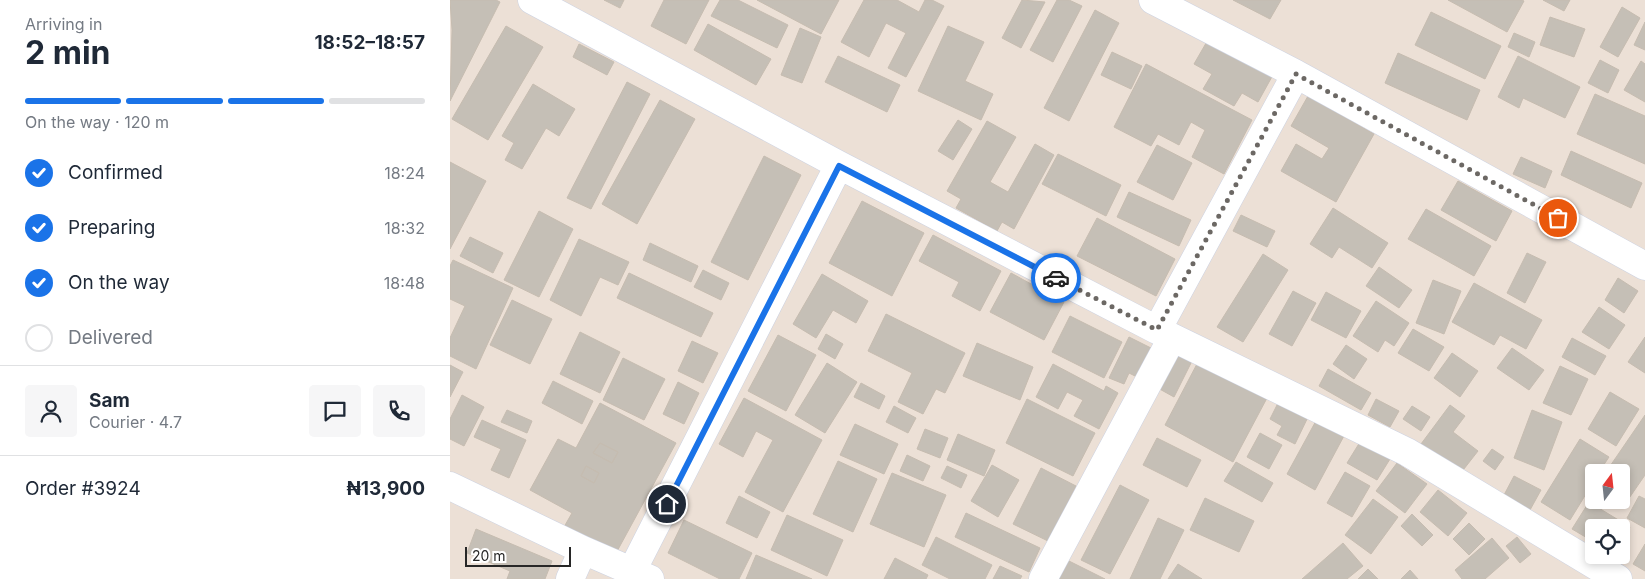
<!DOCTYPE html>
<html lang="en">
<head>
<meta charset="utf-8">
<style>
  body { margin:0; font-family:Inter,sans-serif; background:#f6f6f7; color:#1f2937; height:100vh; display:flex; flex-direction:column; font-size:19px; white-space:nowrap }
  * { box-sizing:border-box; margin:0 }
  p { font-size:16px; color:#747a83 }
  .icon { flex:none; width:28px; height:28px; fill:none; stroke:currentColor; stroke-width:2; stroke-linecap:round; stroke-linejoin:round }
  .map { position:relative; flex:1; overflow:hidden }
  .drawer { display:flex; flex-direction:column; background:#fff; width:450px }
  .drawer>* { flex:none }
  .needle { width:32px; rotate:15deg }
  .controls { position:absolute; left:1135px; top:464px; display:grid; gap:10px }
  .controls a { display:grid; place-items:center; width:45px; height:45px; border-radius:5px; background:#fff; box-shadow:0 2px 8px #0003; font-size:25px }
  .scale { position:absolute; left:15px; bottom:12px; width:106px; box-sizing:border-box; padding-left:5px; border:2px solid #272727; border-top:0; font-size:14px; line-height:18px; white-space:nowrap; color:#272727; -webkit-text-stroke:4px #fff; paint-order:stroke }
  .pin { position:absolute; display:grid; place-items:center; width:42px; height:42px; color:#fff; margin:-21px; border:2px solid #fff; border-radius:50%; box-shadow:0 1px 5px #0007 }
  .courier { position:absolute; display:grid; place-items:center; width:50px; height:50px; margin:-25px; border:4px solid #1a73e8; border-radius:50%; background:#fff; color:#222; box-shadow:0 1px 6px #0007 }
  .head em { font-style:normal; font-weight:700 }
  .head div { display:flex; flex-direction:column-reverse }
  .head { display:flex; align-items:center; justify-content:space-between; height:85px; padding:0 25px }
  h1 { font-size:32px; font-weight:700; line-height:38px }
  .bar { display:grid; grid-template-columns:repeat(4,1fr); gap:8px 5px; align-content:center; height:60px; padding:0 25px }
  .bar i { height:6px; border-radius:4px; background:#e0e1e3 }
  .bar .active { background:#1a73e8 }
  .bar p { grid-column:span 4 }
  .line { display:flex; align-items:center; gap:12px; padding:0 25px; border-top:1px solid #e0e1e3 }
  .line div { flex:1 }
  .round { display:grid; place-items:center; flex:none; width:52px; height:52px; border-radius:5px; background:#f6f6f7 }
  ol { padding:0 25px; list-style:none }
  li { display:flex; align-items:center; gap:15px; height:55px }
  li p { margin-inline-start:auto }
  li .icon { padding:5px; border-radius:50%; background:#1a73e8; color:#fff; stroke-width:4 }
  li:last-child { color:#747a83 }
  li i { width:28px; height:28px; border:2px solid #e0e1e3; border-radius:50% }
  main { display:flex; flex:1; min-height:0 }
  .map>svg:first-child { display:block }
  .building { fill:#c5bfb6; stroke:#c6bcb0; fill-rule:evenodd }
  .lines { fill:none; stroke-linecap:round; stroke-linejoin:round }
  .street-casing { stroke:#ccd2e2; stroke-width:29 }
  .street { stroke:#fff; stroke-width:28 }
  .done { stroke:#6c6864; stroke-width:5; stroke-dasharray:0 9 }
  .route { stroke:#1a73e8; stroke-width:6 }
</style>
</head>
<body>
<main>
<section class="drawer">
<div class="head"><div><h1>2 min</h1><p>Arriving in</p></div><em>18:52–18:57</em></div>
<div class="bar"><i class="active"></i><i class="active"></i><i class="active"></i><i></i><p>On the way · 120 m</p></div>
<ol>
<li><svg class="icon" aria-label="check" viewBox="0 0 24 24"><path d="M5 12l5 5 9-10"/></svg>Confirmed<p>18:24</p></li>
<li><svg class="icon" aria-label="check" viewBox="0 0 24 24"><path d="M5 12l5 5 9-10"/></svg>Preparing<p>18:32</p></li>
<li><svg class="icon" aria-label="check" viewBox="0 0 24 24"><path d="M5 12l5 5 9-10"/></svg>On the way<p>18:48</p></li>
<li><i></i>Delivered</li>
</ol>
<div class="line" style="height:90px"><a class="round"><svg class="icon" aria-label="person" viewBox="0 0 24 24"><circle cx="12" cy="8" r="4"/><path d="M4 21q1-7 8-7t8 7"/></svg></a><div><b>Sam</b><p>Courier · 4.7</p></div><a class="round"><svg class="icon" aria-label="chat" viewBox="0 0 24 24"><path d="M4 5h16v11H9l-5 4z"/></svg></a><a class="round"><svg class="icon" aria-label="phone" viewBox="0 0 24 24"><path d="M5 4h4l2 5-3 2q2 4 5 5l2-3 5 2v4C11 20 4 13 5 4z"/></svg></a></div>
<div class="line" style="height:65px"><div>Order #3924</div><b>₦13,900</b></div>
</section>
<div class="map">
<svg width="1195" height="579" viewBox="0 0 1195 579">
  <rect width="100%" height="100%" fill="#ece0d6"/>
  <path class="building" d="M 0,0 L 46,0 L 50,2 L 0,101 L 2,30 Z
    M 154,0 L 174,0 L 170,8 Z
    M 214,0 L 259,0 L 236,44 L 201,26 Z
    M 270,0 L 288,0 L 338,25 L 327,48 L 261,16 Z
    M 307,0 L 389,0 L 371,34 Z
    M 414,0 L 447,0 L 469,12 L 475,0 L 482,0 L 494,6 L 456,77 L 438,68 L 456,33 L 436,23 L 419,57 L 391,42 Z
    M 572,0 L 595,2 L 571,48 L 552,38 Z
    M 607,0 L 619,0 L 632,6 L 603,62 L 580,50 Z
    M 783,0 L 831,0 L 820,19 Z
    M 998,0 L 1072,0 L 1074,1 L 1057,32 Z
    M 1093,0 L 1120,0 L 1114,11 Z
    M 1172,7 L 1190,18 L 1168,57 L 1150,47 Z
    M 645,10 L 669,23 L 619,121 L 594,108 Z
    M 981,12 L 1051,46 L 1035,79 L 965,45 Z
    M 1100,17 L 1135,29 L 1124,57 L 1090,45 Z
    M 1195,22 L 1195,50 L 1184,45 Z
    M 258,24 L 321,59 L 306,85 L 244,50 Z
    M 56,26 L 93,47 L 38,140 L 2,119 Z
    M 498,26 L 534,42 L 515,81 L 543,94 L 531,120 L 468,91 Z
    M 350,28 L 371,37 L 352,83 L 331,75 Z
    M 1064,33 L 1085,42 L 1079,57 L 1058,47 Z
    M 759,38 L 824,73 L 808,102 L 792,93 L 784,106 L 753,89 L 762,74 L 744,64 Z
    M 129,44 L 164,62 L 157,75 L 123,57 Z
    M 662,52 L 692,66 L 681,89 L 651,75 Z
    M 948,53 L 1030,90 L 1017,120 L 935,83 Z
    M 388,56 L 450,85 L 437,112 L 375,82 Z
    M 1068,56 L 1130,87 L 1115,118 L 1073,98 L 1069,108 L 1048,97 Z
    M 1150,60 L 1169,70 L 1158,93 L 1138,83 Z
    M 1191,61 L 1195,64 L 1195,102 L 1174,90 Z
    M 696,64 L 802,120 L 774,174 L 742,157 L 755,130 L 741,122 L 729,145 L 708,134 L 701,146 L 664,127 Z
    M 177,82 L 200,94 L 141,209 L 117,198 Z
    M 83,84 L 125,109 L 109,136 L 96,128 L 72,169 L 55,160 L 64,143 L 52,136 Z
    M 1145,94 L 1195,116 L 1195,164 L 1127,134 Z
    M 858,96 L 924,134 L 886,202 L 831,171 L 846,144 L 872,159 L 879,148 L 841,126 Z
    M 210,100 L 245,119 L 187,224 L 152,204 Z
    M 508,120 L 522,129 L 503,160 L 488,151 Z
    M 537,121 L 566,137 L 540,182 L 558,192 L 585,144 L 604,155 L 564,229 L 552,222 L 547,231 L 506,208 L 511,199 L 497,191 Z
    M 707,145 L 742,163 L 723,200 L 687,182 Z
    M 1121,151 L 1192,183 L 1181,208 L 1111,175 Z
    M 608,154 L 671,185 L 656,216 L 592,184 Z
    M 314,156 L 351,175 L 298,280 L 261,262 Z
    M 1071,157 L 1102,171 L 1095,188 L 1063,174 Z
    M 0,162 L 36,181 L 0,249 Z
    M 1008,181 L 1062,211 L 1046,241 L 991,210 Z
    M 679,192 L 741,220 L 729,246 L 667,217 Z
    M 412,201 L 474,233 L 442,296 L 379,263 Z
    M 883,208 L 938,243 L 922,268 L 889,247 L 882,258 L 860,244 Z
    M 976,209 L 1041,246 L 1024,276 L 958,239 Z
    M 89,211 L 123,229 L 89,297 L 54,280 Z
    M 791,215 L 825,231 L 817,247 L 783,231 Z
    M 647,218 L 725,259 L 706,296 L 627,256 Z
    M 483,235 L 551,271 L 530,311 L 502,296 L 509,282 L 469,261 Z
    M 20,237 L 53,253 L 43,273 L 10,256 Z
    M 129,239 L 179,262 L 168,285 L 150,277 L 131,316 L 100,300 Z
    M 200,243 L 248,266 L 241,282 L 193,260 Z
    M 1077,253 L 1096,262 L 1075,303 L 1057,293 Z
    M 813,254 L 838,270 L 793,342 L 767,327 Z
    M 3,260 L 63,288 L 26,369 L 0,356 L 0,338 L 15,306 L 0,299 L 0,266 Z
    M 929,267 L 962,290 L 949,308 L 916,286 Z
    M 253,270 L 279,283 L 271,300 L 244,287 Z
    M 179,273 L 263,313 L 251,337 L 167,298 Z
    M 561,273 L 614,302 L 594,340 L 540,312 Z
    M 372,274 L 418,301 L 406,323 L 383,310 L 366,338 L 343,324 Z
    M 1168,278 L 1188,291 L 1174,313 L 1155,300 Z
    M 983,280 L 1011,291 L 994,334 L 966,323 Z
    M 1024,283 L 1092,320 L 1076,349 L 1050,335 L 1044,345 L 1002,322 Z
    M 843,291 L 866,303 L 842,346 L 819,334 Z
    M 876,292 L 911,311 L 896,338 L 861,320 Z
    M 62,300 L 102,319 L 80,364 L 40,345 Z
    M 926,301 L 959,323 L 944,346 L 935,340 L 928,352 L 903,336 Z
    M 1149,307 L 1175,325 L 1159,349 L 1132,332 Z
    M 436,314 L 515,353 L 495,393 L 486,389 L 473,414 L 448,402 L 462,373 L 418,351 Z
    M 620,316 L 672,342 L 654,378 L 602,352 Z
    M 963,329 L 994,347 L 979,371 L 948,353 Z
    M 130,332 L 170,352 L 150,393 L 110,374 Z
    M 376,334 L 393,344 L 385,359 L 368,349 Z
    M 328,335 L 366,355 L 336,411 L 298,391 Z
    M 679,337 L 703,349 L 689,378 L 679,373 L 674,384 L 659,378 Z
    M 1195,337 L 1195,373 L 1178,362 Z
    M 1122,338 L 1156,356 L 1145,375 L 1112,357 Z
    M 242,341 L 268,353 L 253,383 L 228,371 Z
    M 527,343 L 583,367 L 570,400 L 513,376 Z
    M 896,345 L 917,359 L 904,379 L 883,364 Z
    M 1062,348 L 1094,370 L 1079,390 L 1047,368 Z
    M 724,352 L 742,361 L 724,397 L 706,387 Z
    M 1002,353 L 1028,371 L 1010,397 L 984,378 Z
    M 173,358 L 215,379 L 194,420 L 153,400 Z
    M 748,362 L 817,398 L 783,462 L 715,425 Z
    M 377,363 L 407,382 L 375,433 L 345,415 Z
    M 603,364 L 654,391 L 656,386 L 668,393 L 649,429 L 624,416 L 633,400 L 617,392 L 608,409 L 586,397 Z
    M 0,365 L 13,372 L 0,397 Z
    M 1110,366 L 1138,379 L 1121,415 L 1093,403 Z
    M 878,369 L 921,393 L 911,410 L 869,386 Z
    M 103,381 L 143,401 L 132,424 L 92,403 Z
    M 228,382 L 249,393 L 234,424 L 213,414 Z
    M 411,383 L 435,396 L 429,409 L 404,397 Z
    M 1160,392 L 1189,409 L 1166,446 L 1138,429 Z
    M 12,395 L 34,407 L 14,446 L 0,439 L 0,419 Z
    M 294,398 L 372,440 L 333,512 L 295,492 L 323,440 L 306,431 L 293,457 L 269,444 Z
    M 577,399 L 645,433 L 623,476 L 556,443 Z
    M 926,399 L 949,411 L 940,427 L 918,415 Z
    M 829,401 L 859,415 L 845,444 L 827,435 L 832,426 L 820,419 Z
    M 150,403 L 226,443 L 165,555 L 114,527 L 122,513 L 80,490 L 108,439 L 126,448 ZM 150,443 L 168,452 L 162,463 L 143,453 ZM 136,466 L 149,473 L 144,483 L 131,476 Z
    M 1000,405 L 1015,416 L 1003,432 L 1028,451 L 1010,474 L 971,444 Z
    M 444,406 L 466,418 L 458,433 L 436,422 Z
    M 962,406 L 980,417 L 971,431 L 953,419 Z
    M 57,410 L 82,421 L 77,433 L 51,422 Z
    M 1082,410 L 1112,422 L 1094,470 L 1064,458 Z
    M 1195,415 L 1195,475 L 1173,507 L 1162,500 L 1171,500 L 1171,472 L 1156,472 Z
    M 867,419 L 895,434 L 865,490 L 837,474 Z
    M 32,420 L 76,440 L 59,478 L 41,470 L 51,449 L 24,437 Z
    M 405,424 L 448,444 L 434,474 L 390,455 Z
    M 475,429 L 498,438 L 490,458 L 467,449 Z
    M 810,433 L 832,445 L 819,469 L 797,457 Z
    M 508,434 L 545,450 L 534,476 L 497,460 Z
    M 707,438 L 751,460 L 737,487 L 693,465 Z
    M 1130,439 L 1159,457 L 1149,472 L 1144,472 L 1144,481 L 1120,520 L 1091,502 Z
    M 910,442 L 940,459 L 927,480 L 897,463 Z
    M 150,443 L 168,452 L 162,463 L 143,453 Z
    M 1042,449 L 1054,457 L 1045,470 L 1033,461 Z
    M 457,455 L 480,466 L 473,481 L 450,471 Z
    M 388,461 L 427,479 L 403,532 L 363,514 Z
    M 786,462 L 823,483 L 812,502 L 774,481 Z
    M 947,463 L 977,484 L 955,513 L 926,491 Z
    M 542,465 L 569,480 L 548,517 L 521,501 Z
    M 136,466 L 149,473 L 144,483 L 131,476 Z
    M 497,466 L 517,475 L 511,488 L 491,478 Z
    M 591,468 L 626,486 L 598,541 L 563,524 Z
    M 895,472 L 920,486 L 902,517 L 877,503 Z
    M 442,473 L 496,495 L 474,547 L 420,524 Z
    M 1064,476 L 1091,490 L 1080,510 L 1054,495 Z
    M 670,485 L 699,500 L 660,574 L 631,560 Z
    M 988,490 L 1017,513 L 998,536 L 970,512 Z
    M 289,496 L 320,512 L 307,538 L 276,523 Z
    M 1189,496 L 1195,499 L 1195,528 L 1177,518 Z
    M 755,498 L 804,521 L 789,552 L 740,530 Z
    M 923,499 L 948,517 L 921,554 L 895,535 Z
    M 1139,502 L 1180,527 L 1171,541 L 1171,528 L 1144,528 L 1144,542 L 1122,529 Z
    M 516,513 L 590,548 L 579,572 L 505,537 Z
    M 962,514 L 983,535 L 972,546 L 951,526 Z
    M 337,515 L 393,540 L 377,576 L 321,550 Z
    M 708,518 L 734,530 L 710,579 L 680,579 Z
    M 234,520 L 302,553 L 289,579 L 270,579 L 218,553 Z
    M 1019,523 L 1035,539 L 1019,555 L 1003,539 Z
    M 26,529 L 102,561 L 95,579 L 57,579 L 60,571 L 17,553 Z
    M 486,537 L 542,565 L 535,579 L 500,579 L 472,565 Z
    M 1067,537 L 1081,554 L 1070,563 L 1056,546 Z
    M 1042,538 L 1059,558 L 1035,579 L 1012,579 L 1005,570 Z
    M 893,543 L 913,566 L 897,579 L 852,579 Z
    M 1195,544 L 1195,571 L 1183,564 Z
    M 306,555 L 362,579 L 296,579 Z
    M 445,558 L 478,575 L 476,579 L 434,579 Z
    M 613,558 L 655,579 L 602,579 Z
    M 728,564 L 752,579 L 718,579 Z
    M 550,566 L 572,576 L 570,579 L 543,579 Z
    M 918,569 L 928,579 L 908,579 Z
    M 960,570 L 968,579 L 951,579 Z"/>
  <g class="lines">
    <defs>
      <path id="street" d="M 82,0 L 389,165 L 707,330 L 957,452 L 1168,579
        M 703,0 L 846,74 L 1195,266
        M 707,330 L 846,74
        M 0,486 L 133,550 L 200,579
        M 182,571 L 389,165
        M 120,579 L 133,550
        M 593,579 L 722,338"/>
    </defs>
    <use href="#street" class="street-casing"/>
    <use href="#street" class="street"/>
  </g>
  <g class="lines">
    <path class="done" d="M 606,278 L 707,330 L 846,74 L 1108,218"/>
    <path class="route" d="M 217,504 L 389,166 L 606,278"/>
  </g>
</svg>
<div class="controls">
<a><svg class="needle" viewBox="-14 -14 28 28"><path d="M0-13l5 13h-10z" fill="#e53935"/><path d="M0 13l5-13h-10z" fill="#747a83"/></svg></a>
<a><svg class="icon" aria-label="locate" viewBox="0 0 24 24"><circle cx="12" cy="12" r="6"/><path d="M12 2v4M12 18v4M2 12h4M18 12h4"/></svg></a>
</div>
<div class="scale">20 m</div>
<div class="pin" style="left:1108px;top:218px;background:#ea580c"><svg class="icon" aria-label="bag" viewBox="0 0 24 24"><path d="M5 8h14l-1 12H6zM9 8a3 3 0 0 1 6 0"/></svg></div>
<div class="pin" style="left:217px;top:504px;background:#1f2937"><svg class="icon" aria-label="home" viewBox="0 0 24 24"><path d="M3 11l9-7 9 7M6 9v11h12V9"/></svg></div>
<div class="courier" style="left:606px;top:278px"><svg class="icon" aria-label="car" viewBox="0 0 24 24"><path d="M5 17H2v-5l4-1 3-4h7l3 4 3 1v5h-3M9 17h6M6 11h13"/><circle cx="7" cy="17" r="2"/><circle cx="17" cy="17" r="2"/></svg></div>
</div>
</main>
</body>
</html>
